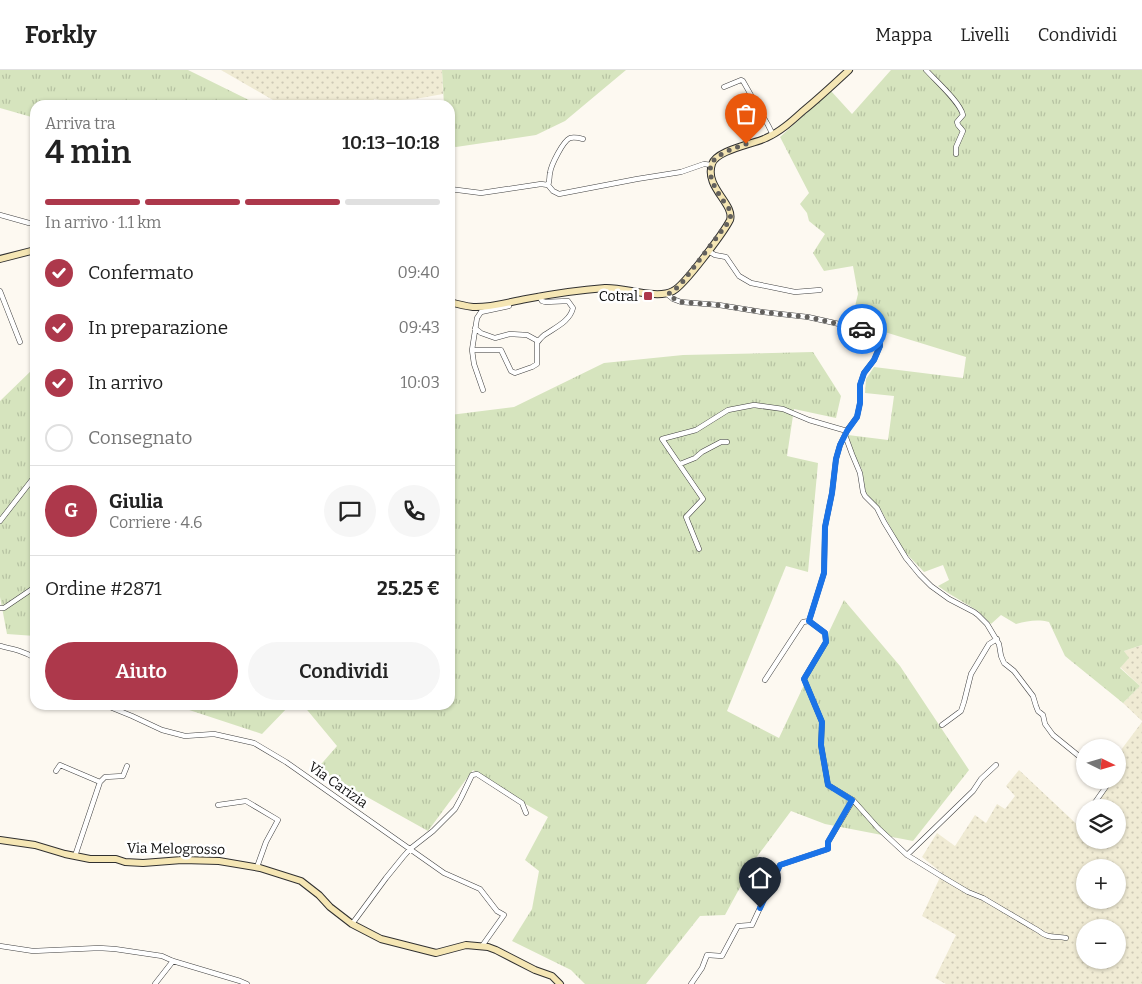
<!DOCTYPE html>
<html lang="it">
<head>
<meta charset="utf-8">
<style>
  body { margin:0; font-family:Bitter,serif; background:#f6f6f6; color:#222; height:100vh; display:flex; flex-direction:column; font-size:19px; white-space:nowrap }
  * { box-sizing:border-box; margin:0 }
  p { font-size:16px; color:#767676 }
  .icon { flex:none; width:28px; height:28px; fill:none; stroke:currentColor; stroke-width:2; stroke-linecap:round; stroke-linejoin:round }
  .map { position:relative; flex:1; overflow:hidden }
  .sheet { position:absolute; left:30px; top:30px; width:425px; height:610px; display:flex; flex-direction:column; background:#fff; border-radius:15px; box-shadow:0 1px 4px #0004 }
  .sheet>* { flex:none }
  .needle { width:32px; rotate:95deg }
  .fabs { position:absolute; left:1076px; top:669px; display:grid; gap:10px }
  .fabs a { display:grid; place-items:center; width:50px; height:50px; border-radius:50%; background:#fff; box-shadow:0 1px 4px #0004; font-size:25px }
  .pin { position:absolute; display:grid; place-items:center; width:42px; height:42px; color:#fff; margin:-51px -21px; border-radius:50% 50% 50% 0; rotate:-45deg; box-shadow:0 0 5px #0007 }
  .pin .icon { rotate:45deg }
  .courier { position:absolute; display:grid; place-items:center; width:50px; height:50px; margin:-25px; border:4px solid #1a73e8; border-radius:50%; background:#fff; color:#222; box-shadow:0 1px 6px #0007 }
  .headline em { font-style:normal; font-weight:600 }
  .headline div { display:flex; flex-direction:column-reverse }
  .headline { display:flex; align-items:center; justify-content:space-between; height:85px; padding:0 15px }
  h1 { font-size:32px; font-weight:600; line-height:38px }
  .bar { display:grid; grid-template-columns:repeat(4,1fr); gap:8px 5px; align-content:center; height:60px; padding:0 15px }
  .bar i { height:6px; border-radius:4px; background:#e0e0e0 }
  .bar .selected { background:#ad384b }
  .bar p { grid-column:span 4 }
  .line { display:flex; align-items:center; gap:12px; padding:0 15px; border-top:1px solid #e0e0e0 }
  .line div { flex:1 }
  .round { display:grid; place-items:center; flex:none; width:52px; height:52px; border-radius:26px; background:#f6f6f6 }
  ol { padding:0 15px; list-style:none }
  li { display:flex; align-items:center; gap:15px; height:55px }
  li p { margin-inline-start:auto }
  li .icon { padding:5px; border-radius:50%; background:#ad384b; color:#fff; stroke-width:4 }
  li:last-child { color:#767676 }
  li i { width:28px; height:28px; border:2px solid #e0e0e0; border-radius:50% }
  .primary-button { display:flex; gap:10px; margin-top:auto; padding:10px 15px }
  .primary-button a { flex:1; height:58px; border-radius:30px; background:#ad384b; color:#fff; font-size:20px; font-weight:600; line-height:58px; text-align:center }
  .primary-button a+a { background:#f6f6f6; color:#222 }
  header { display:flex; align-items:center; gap:30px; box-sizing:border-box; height:70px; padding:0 25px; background:#fff; border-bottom:1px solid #e0e0e0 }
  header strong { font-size:24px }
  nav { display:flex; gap:28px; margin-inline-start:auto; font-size:18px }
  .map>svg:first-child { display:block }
  .farmland { fill:url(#farmland-dots); fill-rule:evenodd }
  .grass { fill:url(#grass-tufts) }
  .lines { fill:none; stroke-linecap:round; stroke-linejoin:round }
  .street-casing { stroke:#414141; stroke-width:5.5 }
  .secondary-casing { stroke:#303030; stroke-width:8 }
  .street { stroke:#fff; stroke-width:4.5 }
  .secondary { stroke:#f5e6b4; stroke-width:6 }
  .done { stroke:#62605d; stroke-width:5; stroke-dasharray:0 9 }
  .route { stroke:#1a73e8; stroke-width:6 }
  .poi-dot { fill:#ad384b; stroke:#fff; stroke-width:2 }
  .labels { text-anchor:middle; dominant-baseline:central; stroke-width:5; stroke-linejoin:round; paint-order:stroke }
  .poi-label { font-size:14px; fill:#0e0e0e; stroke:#fff; text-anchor:end }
  .street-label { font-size:14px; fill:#0e0e0e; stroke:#fff }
</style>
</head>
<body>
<header>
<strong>Forkly</strong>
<nav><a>Mappa</a><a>Livelli</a><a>Condividi</a></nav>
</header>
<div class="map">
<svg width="1142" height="914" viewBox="0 0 1142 914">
  <defs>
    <pattern id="farmland-dots" width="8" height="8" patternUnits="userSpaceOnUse" patternTransform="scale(1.25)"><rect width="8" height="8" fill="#f0ebd4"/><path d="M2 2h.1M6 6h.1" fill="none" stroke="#cdc8b5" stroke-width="1.8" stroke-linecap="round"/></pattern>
    <pattern id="grass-tufts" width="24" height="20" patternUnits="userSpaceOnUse" patternTransform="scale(1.25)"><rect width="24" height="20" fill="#d6e4be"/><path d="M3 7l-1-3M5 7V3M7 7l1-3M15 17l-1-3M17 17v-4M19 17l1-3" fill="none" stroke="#b6c2a2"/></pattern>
  </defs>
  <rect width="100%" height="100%" fill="#fdf9f1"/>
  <path class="farmland" d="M 221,0 L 442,0 L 443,24 L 415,29 L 386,31 L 374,29 L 373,35 L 286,35 L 273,30 Z
    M 1142,575 L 1142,651 L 1123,633 L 1140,616 L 1120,597 L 1128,589 L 1124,581 Z
    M 1142,652 L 1142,914 L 946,914 L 935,908 L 956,865 L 922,846 L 942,803 L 922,787 L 937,763 L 955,776 L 975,745 L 986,753 L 997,734 L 1005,739 L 1015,726 L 1006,716 L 1019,700 L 1085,762 L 1085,770 L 1118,770 L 1118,738 L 1091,737 L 1109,710 L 1118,710 L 1118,684 ZM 1085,798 L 1118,798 L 1118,830 L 1085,830 ZM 1085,858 L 1118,858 L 1118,890 L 1085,890 Z"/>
  <path class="grass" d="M 0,0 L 188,0 L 259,35 L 35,35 L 35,48 L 0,38 Z
    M 442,0 L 626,0 L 565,51 L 536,65 L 456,77 L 450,75 L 450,35 L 444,35 Z
    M 891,0 L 1142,0 L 1142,575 L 1124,581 L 1129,588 L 1120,598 L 1140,616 L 1123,633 L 1065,586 L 1049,552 C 1037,549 1028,551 1016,554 L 1001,545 L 991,554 L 978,541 L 948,523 L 938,516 L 949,510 L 943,495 L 924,502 L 903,480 L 881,440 L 866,423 L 862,400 L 855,386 L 848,365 L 888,370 L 894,326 L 865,323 L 866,309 L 874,297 L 963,308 L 966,287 L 875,259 L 851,253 L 858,224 L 853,196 L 824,201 L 813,183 L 825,164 L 809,151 L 807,143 L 800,134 L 809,123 L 780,67 L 831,21 L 852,44 Z
    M 813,282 L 841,326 L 836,348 L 794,339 L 787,386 L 818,393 L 808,502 L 786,496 L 727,641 L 779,668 L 844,530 L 900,596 L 969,700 L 913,771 L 825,754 L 791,741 L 756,788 L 725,845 L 700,846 L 646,914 L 585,914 L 571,900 L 512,871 L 532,839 L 539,801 L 525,790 L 548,747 L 517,729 L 473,700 L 428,761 L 317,699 L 337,676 L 303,635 L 450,635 L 450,345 L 514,337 L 604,293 L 683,285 Z
    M 35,297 L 35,566 L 7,564 L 0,527 L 0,331 Z
    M 174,635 L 290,635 L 262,664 Z"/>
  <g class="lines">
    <defs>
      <path id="street" d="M 926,0 C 936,11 960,32 963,45 L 957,52 L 958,55 L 963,61 L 956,77 L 956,84
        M 724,17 L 741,10 L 743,11 L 768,55 L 773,65
        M 548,115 C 550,111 549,107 550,103 C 551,95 563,71 570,68 C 574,67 579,68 583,69
        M 450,119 L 481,123 L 541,114 L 548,115 L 553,121 L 559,124 L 637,109 L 681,102 L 704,94 L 711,95
        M 0,145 L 29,153
        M 708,181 L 715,185 L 726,187 L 739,206 L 751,213 L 795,222 L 820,220
        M 0,221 L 20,272
        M 667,224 L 673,229 L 681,232 L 719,235 L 762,242 L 808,247 L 879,263 L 880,276 L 874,290 L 864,303 L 860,315 L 860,333 L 857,347 L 848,359 L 840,375 L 836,389 L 832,423 L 825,457 L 824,503 L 809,551 L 825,563 L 826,572 L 804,609 L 822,652 L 821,675 L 828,715 L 853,730 L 828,772 L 828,779 L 780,795 L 752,855 L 738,856 L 722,886 L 707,885 L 702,898 L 691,914
        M 475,258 L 481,263 L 495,268 L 510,264 L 527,265 L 538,271
        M 472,280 L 501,280 L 511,301 L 515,303 L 532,297 L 537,294 L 537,273 C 540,269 542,266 546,264 C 556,257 570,251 573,238 L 568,231 L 545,232 L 542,231 L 539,226
        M 483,320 L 474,294 L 472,280 L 477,248 L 481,242 L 509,236
        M 845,365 L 852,384 L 860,403 L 863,422 L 865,426 L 877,438 L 884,452 L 906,488 L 920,505 L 931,516 L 949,529 L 974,542 L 978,545 L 987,554 L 999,574 L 1001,586 L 1004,593 L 1014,601 L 1033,626 L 1036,636 L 1038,641 L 1043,645 L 1045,654 L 1053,665 L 1085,691
        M 680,394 L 695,388 L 702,382 L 721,372 L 727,372
        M 0,451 L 35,406
        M 699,479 L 686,447 L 703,429 L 662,369 L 696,360 L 728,340 L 754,335 L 783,339 L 809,350 L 847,361
        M 0,538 L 4,538 L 35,517
        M 0,576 C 13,579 24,581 35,588
        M 765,610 L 803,552 L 809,551
        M 105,635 L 132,646 L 162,660 L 185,666 L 214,664 L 254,673 L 286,692 L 444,803 L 480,819 L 497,841 L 504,845 L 482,876
        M 942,655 L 961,641 L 964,632 L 971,604 L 989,574 L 997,569
        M 56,701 L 60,695 L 100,712 L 75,786
        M 100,712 L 105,707 L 123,706 L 127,696
        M 853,730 L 878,758 L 907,785 L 973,721 L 981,709 L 996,695
        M 218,735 L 246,731 L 278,750 L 266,772 L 257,797
        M 1091,738 L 1110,711 L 1109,710
        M 907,785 L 941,806 L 968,822 L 983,828 L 1039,861 C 1048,869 1056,866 1066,868
        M 352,854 L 386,808 L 403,787 L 410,779 L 433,761 L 455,739 L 461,728 L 472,705 L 477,704 L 522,733 L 526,743
        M 0,876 L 33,881 L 99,878 L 115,879 L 162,886 L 173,891 L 240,911 L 247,914
        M 155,914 L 173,891"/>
      <path id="secondary" d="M 0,189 L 35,180
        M 450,232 C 457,234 465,236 473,237 C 490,238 509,232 526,229 C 552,224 578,220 605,218 C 625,217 656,230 673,221 C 684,216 724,162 730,150 C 735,134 704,117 712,94 C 716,80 754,74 766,68 C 780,62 792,51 803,41 C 819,28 834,14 849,0
        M 0,770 L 35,775 L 65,784 L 90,789 L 116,789 L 125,792 L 143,793 L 182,790 L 219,791 L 260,798 L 301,811 L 319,825 L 330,837 L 352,854 L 381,869 L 436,883 L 466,875 L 488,877 L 496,880 L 535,900 L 552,906 L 560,914"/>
    </defs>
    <use href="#street" class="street-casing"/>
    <use href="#secondary" class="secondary-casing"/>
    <use href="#street" class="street"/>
    <use href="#secondary" class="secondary"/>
  </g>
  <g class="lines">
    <path class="done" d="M 746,74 C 737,77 720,83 714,90 C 702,104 722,129 730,140 L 731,143 L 730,150 L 681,214 L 672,222 L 668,224 L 673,228 L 681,232 L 719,235 L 762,242 L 808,247 L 862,259"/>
    <path class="route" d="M 760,838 L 780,795 L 828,779 L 828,772 L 852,730 L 828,715 L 821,675 L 822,652 L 804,609 L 826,572 L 825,563 L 809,551 L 824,503 L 825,457 L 832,423 L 836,389 L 840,375 L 847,361 L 857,347 L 860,333 L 860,315 L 864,303 L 874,290 L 880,276 L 879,263 L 862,259"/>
  </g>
  <rect class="poi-dot" x="643" y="221" width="10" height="10" rx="2.5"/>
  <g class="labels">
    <g class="poi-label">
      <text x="638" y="226">Cotral</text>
    </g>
    <g class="street-label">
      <text transform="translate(338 715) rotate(35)">Via Carizia</text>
      <text transform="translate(176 779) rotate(1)">Via Melogrosso</text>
    </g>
  </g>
</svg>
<div class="fabs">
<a><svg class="needle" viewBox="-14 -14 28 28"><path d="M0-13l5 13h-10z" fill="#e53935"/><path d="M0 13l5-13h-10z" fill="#767676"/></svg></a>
<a><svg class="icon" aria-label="layers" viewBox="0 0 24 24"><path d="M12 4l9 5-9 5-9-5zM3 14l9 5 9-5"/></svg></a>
<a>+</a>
<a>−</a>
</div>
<div class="pin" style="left:746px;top:74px;background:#ea580c"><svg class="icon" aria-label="bag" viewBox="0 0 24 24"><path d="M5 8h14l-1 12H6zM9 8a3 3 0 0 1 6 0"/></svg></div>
<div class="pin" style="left:760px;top:838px;background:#1f2937"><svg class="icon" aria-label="home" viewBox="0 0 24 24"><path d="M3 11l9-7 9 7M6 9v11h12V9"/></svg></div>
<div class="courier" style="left:862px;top:259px"><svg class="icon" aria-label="car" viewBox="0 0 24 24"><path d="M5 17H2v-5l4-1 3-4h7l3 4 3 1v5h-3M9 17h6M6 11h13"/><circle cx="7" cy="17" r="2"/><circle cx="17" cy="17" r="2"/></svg></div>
<section class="sheet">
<div class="headline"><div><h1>4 min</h1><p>Arriva tra</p></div><em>10:13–10:18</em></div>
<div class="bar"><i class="selected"></i><i class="selected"></i><i class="selected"></i><i></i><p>In arrivo · 1.1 km</p></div>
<ol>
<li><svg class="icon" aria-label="check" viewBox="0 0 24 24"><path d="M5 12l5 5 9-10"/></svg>Confermato<p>09:40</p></li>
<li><svg class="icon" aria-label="check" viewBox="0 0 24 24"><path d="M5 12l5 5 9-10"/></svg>In preparazione<p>09:43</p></li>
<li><svg class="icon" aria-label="check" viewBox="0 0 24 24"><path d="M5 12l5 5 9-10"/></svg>In arrivo<p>10:03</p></li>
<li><i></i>Consegnato</li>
</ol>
<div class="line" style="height:90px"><b class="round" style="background:#ad384b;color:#fff">G</b><div><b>Giulia</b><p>Corriere · 4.6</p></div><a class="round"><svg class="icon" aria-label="chat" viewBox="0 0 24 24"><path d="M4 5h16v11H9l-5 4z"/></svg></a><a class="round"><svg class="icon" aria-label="phone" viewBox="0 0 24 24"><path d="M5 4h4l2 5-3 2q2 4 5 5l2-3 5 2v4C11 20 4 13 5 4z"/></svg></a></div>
<div class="line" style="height:65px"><div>Ordine #2871</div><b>25.25 €</b></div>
<div class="primary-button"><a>Aiuto</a><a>Condividi</a></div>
</section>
</div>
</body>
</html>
